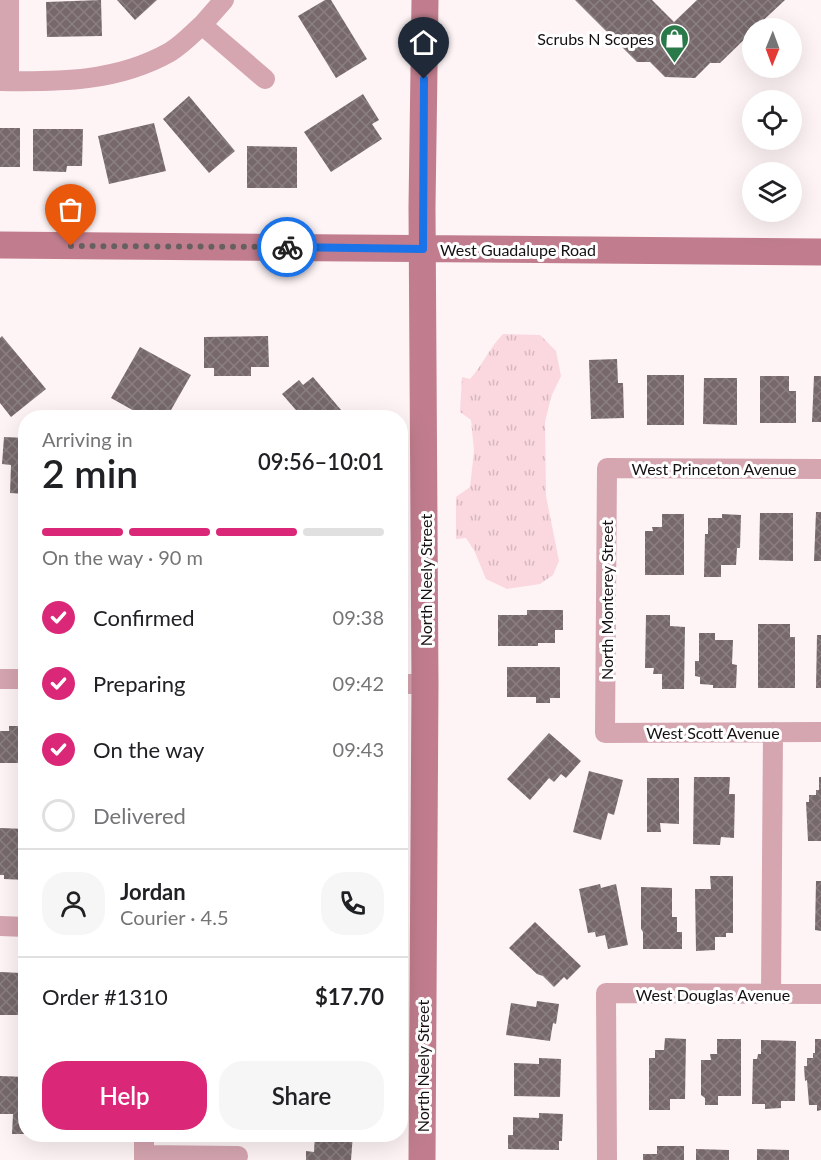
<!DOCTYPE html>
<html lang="en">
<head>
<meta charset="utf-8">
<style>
  body { margin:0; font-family:Lato,sans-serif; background:#f6f6f6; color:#202124; height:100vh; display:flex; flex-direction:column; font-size:22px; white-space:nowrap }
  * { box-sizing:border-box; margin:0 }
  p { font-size:20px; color:#757577 }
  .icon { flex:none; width:33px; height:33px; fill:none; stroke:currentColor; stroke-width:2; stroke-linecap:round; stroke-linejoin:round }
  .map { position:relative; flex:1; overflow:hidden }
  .panel { position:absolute; left:18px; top:410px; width:390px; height:732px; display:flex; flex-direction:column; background:#fff; border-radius:24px; box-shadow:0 6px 24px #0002 }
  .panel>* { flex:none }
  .needle { width:39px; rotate:181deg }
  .buttons { position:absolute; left:742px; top:18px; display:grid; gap:12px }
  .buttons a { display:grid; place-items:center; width:60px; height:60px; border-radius:50%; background:#fff; box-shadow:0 6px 24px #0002; font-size:30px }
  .pin { position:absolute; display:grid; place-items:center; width:51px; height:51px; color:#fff; margin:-62px -26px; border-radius:50% 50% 50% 0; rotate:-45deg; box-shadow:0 0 6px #0007 }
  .pin .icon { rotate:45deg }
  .courier { position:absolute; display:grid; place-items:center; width:60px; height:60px; margin:-30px; border:4px solid #1a73e8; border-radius:50%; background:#fff; color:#222; box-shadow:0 2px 8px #0007 }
  .head em { font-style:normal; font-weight:600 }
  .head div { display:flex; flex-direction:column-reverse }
  .head { display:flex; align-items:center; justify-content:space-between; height:102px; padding:0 24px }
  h1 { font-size:39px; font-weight:600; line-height:45px }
  .bar { display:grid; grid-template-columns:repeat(4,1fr); gap:9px 6px; align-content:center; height:72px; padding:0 24px }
  .bar i { height:8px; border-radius:4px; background:#e0e0e0 }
  .bar .active { background:#db2777 }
  .bar p { grid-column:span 4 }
  .line { display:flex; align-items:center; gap:15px; padding:0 24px; border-top:2px solid #e0e0e0 }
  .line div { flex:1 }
  .round { display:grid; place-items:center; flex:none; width:63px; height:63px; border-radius:24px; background:#f6f6f6 }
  ol { padding:0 24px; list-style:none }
  li { display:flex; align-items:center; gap:18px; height:66px }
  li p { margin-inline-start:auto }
  li .icon { padding:6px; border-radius:50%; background:#db2777; color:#fff; stroke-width:4 }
  li:last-child { color:#757577 }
  li i { width:33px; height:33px; border:3px solid #e0e0e0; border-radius:50% }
  .primary-button { display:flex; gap:12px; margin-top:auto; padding:12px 24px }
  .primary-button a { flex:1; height:69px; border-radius:24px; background:#db2777; color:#fff; font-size:24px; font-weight:600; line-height:69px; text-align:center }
  .primary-button a+a { background:#f6f6f6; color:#202124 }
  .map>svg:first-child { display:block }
  .grass { fill:url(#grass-tufts) }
  .building { fill:url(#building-cross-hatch) }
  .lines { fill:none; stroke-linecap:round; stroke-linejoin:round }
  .street { stroke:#d5a5b0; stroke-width:20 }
  .secondary { stroke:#c17d8e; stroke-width:27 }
  .done { stroke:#676061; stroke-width:6; stroke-dasharray:0 10.8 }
  .route { stroke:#1a73e8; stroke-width:8 }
  .labels { text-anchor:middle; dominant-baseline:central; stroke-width:6; stroke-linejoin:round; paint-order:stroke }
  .poi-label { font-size:16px; fill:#151011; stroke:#fff; text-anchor:end }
  .street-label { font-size:16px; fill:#151011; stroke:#fff }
</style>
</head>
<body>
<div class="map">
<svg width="821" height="1160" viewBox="0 0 821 1160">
  <defs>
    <pattern id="grass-tufts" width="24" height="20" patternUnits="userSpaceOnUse" patternTransform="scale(1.5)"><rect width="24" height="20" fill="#fbd7df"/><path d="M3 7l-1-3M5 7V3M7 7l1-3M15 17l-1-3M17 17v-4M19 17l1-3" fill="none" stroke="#d6b8be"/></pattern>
    <pattern id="building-cross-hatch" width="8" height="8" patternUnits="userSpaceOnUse" patternTransform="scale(1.5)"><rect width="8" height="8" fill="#76686b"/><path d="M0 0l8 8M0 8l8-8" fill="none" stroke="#8a8082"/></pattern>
  </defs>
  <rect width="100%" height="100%" fill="#fef4f6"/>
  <path class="grass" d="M 503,334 L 540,335 L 556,351 L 561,376 L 551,397 L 545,422 L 546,496 L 559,561 L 553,575 L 540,584 L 507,589 L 486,579 L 474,550 L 466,538 L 456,539 L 456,497 L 470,487 L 474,451 L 471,420 L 460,412 L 462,377 L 470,379 C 483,365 489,348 503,334 Z"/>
  <path class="building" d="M 101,0 L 102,36 L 47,37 L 46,2 Z
    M 117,0 L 157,0 L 135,20 Z
    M 325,0 L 331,0 L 367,59 L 336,78 L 298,16 Z
    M 575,0 L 652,0 L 674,22 L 697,0 L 785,0 L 755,28 L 753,28 L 753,31 L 720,63 L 710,63 L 695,78 L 665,77 L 650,62 L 637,62 Z
    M 363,94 L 379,120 L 372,124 L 382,139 L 331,172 L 304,132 Z
    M 189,96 L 235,151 L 209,173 L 163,119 Z
    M 154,123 L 166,171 L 109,184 L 98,136 Z
    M 0,128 L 20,128 L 20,167 L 0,167 Z
    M 33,129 L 83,129 L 82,166 L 67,166 L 66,172 L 33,171 Z
    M 247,146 L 297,147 L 297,188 L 247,188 Z
    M 2,336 L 46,389 L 11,417 L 0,403 L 0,338 Z
    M 268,336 L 269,367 L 251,367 L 251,376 L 214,376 L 214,368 L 204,368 L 204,337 Z
    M 140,347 L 191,375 L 167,417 L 145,417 L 111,398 Z
    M 617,359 L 618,383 L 623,383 L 624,418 L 591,419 L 589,360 Z
    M 647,375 L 684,375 L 684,425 L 647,425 Z
    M 760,376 L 789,376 L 789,391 L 796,391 L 796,423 L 760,423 Z
    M 814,376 L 821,376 L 821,422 L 812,422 Z
    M 313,377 L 347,417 L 302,417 L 282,394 L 299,380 L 303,385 Z
    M 704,378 L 737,378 L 737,425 L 703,424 Z
    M 4,437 L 26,438 L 26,494 L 10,493 L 11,465 L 2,464 Z
    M 816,512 L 821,512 L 821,561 L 814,561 Z
    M 760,513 L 793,513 L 793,561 L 759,560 Z
    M 662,514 L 684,514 L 684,575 L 645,575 L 645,531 L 653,531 L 652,527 L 662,527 Z
    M 722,514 L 741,515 L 740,548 L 737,548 L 736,565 L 721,565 L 721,577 L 704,577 L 705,534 L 708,534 L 708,518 L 722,518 Z
    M 527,610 L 563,610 L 563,630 L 555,630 L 555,643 L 538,643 L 538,646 L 498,646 L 498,615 L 527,615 Z
    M 646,615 L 670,615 L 670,626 L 685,627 L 684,689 L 662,689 L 662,674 L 653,674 L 654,668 L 645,668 Z
    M 758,624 L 790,624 L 790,637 L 795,637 L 795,688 L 758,688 Z
    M 699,633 L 715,633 L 715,640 L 733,640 L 732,664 L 737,665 L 736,688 L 713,688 L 713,685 L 700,684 L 700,677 L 695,676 L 695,661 L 699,661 Z
    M 817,635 L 821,635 L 821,688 L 816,688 Z
    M 507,667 L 560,667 L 560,698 L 550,698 L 550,703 L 536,703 L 536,697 L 507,697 Z
    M 9,726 L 26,726 L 26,763 L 0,763 L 0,731 L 9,731 Z
    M 549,733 L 581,761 L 566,778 L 561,774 L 554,782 L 549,778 L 530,800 L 507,779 Z
    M 589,771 L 623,780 L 614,815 L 608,813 L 601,840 L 573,832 Z
    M 694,777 L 730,777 L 729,794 L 735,794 L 734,838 L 721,837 L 720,845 L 693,844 Z
    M 819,777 L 821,777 L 821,841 L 808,841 L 806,802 L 809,802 L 809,795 L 816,795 L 816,790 L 819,790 Z
    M 647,778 L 679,778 L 679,824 L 660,823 L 661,832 L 647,832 Z
    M 0,828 L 26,829 L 26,880 L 4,879 L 4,875 L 0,875 Z
    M 710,876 L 733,876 L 733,933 L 726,933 L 726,937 L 715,937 L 715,950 L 696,951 L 695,889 L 711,889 Z
    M 816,881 L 821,881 L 821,931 L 815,930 Z
    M 600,884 L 601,888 L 616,884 L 628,945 L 608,949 L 605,935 L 596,937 L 595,932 L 588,933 L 579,889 Z
    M 641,887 L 672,888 L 672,917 L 677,917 L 677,932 L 682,932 L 682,949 L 643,949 L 643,932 L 641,929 Z
    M 535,922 L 581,966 L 567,980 L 564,977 L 554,987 L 543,976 L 537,974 L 509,948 Z
    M 0,972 L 21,973 L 21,983 L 26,983 L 26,1015 L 0,1015 Z
    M 537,1001 L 559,1004 L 556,1024 L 553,1023 L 550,1041 L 506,1035 L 511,1003 L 536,1007 Z
    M 665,1038 L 686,1039 L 685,1099 L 670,1099 L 670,1110 L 649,1110 L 649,1058 L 655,1058 L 655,1050 L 664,1050 Z
    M 717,1039 L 741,1039 L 741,1096 L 718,1096 L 718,1105 L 705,1105 L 705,1098 L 701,1095 L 701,1060 L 711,1060 L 710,1054 L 717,1054 Z
    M 815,1039 L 821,1039 L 821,1110 L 817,1111 L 817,1105 L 809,1105 L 807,1080 L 805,1081 L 804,1066 L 807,1066 L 807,1058 L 813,1058 L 813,1053 L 815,1053 Z
    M 761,1040 L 796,1041 L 795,1101 L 781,1101 L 781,1108 L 765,1109 L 765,1104 L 752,1104 L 753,1059 L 757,1059 L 758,1054 L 761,1054 Z
    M 539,1058 L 561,1059 L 560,1097 L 514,1096 L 514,1063 L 539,1064 Z
    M 0,1076 L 26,1077 L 26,1134 L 12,1134 L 13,1114 L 0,1114 Z
    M 539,1113 L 563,1114 L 562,1141 L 559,1141 L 559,1150 L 508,1149 L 508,1135 L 513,1135 L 513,1117 L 539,1118 Z
    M 315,1134 L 353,1134 L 351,1160 L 306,1160 L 306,1151 L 314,1152 Z
    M 657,1146 L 684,1146 L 684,1160 L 643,1160 L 643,1154 L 657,1154 Z
    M 696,1149 L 729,1150 L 729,1160 L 696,1160 Z
    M 757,1149 L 789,1150 L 789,1160 L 757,1160 Z"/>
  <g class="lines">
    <path class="street" d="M 9,0 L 9,81
      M 202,25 L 224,0
      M 0,81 C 60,82 117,82 170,52 C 182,45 192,34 202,25 L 265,79
      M 821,469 L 607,468 L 605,733 L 821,732
      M 0,679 L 26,679
      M 400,684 L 425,684
      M 0,926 L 26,927
      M 771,994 L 773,732
      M 144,1155 L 238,1156
      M 144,1160 L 144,1134
      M 607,1160 L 606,993 L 821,994"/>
    <path class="secondary" d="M 0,245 L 821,252
      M 422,1160 L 425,684 L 422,207 L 425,0"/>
  </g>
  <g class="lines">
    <path class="done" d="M 71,246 L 287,247"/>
    <path class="route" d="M 287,247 L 423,249 L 424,79"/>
  </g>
  <defs>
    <symbol id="shop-pin" viewBox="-11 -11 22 30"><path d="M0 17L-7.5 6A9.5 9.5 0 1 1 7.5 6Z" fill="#297949" stroke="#fff"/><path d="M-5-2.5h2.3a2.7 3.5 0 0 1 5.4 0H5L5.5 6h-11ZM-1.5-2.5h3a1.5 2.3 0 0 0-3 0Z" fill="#fff"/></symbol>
  </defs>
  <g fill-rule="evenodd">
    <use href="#shop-pin" x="658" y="22" width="33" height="45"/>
  </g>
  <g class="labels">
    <g class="poi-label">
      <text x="654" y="38">Scrubs N Scopes</text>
    </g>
    <g class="street-label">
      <text x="518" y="249">West Guadalupe Road</text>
      <text x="714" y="468">West Princeton Avenue</text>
      <text transform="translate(425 580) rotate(-90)">North Neely Street</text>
      <text transform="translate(606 600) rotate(-90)">North Monterey Street</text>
      <text x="713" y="732">West Scott Avenue</text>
      <text x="713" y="994">West Douglas Avenue</text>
      <text transform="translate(422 1066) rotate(-90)">North Neely Street</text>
    </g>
  </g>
</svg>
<div class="buttons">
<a><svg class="needle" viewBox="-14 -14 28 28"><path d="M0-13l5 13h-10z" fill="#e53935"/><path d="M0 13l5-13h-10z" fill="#757577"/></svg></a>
<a><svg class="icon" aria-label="locate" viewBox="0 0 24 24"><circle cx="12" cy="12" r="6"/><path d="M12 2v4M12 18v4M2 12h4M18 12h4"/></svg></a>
<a><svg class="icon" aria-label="layers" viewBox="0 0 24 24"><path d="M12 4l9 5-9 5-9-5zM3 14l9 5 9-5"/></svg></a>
</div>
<div class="pin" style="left:71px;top:246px;background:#ea580c"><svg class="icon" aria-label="bag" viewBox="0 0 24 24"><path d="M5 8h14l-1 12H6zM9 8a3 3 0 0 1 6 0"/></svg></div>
<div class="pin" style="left:424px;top:79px;background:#1f2937"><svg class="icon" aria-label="home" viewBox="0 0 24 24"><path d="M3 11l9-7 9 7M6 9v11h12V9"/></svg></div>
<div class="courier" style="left:287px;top:247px"><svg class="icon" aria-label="bike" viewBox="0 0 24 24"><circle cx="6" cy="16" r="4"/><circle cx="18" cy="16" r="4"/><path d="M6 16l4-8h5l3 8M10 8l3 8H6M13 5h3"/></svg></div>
<section class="panel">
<div class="head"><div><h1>2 min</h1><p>Arriving in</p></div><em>09:56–10:01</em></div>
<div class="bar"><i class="active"></i><i class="active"></i><i class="active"></i><i></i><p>On the way · 90 m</p></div>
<ol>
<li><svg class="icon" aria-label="check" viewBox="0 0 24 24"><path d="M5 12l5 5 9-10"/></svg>Confirmed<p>09:38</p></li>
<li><svg class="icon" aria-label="check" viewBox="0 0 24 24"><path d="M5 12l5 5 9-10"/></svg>Preparing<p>09:42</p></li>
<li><svg class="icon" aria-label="check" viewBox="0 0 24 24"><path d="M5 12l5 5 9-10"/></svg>On the way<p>09:43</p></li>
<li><i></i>Delivered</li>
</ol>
<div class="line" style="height:108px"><a class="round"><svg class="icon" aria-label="person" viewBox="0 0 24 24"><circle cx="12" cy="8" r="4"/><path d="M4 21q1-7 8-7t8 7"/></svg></a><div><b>Jordan</b><p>Courier · 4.5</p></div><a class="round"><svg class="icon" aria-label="phone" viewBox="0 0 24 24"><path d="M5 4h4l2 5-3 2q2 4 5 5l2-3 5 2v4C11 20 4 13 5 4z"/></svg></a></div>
<div class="line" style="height:78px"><div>Order #1310</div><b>$17.70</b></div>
<div class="primary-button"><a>Help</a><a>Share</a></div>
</section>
</div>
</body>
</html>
